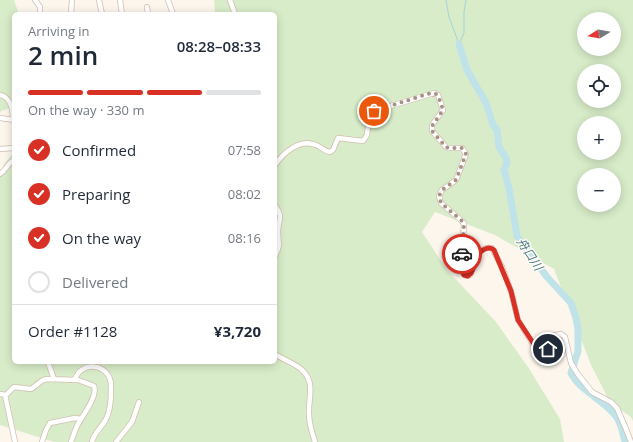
<!DOCTYPE html>
<html lang="en">
<head>
<meta charset="utf-8">
<style>
  body { margin:0; font-family:"Open Sans","Noto Sans JP",sans-serif; background:#f2f2f3; color:#1f2937; height:100vh; display:flex; flex-direction:column; font-size:15px; white-space:nowrap }
  * { box-sizing:border-box; margin:0 }
  p { font-size:13px; color:#747a83 }
  .icon { flex:none; width:22px; height:22px; fill:none; stroke:currentColor; stroke-width:2; stroke-linecap:round; stroke-linejoin:round }
  .map { position:relative; flex:1; overflow:hidden }
  .sheet { position:absolute; left:12px; top:12px; width:265px; height:352px; display:flex; flex-direction:column; background:#fff; border-radius:6px; box-shadow:0 2px 10px #0003 }
  .sheet>* { flex:none }
  .needle { width:26px; rotate:259deg }
  .buttons { position:absolute; left:577px; top:12px; display:grid; gap:8px }
  .buttons a { display:grid; place-items:center; width:44px; height:44px; border-radius:50%; background:#fff; box-shadow:0 2px 10px #0003; font-size:20px }
  .pin { position:absolute; display:grid; place-items:center; width:34px; height:34px; color:#fff; margin:-17px; border:2px solid #fff; border-radius:50%; box-shadow:0 1px 4px #0007 }
  .courier { position:absolute; display:grid; place-items:center; width:40px; height:40px; margin:-20px; border:3px solid #d93025; border-radius:50%; background:#fff; color:#222; box-shadow:0 1px 5px #0007 }
  .overview em { font-style:normal; font-weight:600 }
  .overview div { display:flex; flex-direction:column-reverse }
  .overview { display:flex; align-items:center; justify-content:space-between; height:68px; padding:0 16px }
  h1 { font-size:26px; font-weight:600; line-height:30px }
  .bar { display:grid; grid-template-columns:repeat(4,1fr); gap:6px 4px; align-content:center; height:48px; padding:0 16px }
  .bar i { height:5px; border-radius:3px; background:#e0e1e3 }
  .bar .on { background:#d93025 }
  .bar p { grid-column:span 4 }
  .line { display:flex; align-items:center; gap:10px; padding:0 16px; border-top:1px solid #e0e1e3 }
  .line div { flex:1 }
  ol { padding:0 16px; list-style:none }
  li { display:flex; align-items:center; gap:12px; height:44px }
  li p { margin-inline-start:auto }
  li .icon { padding:4px; border-radius:50%; background:#d93025; color:#fff; stroke-width:4 }
  li:last-child { color:#747a83 }
  li i { width:22px; height:22px; border:2px solid #e0e1e3; border-radius:50% }
  .map>svg:first-child { display:block }
  .green { fill:#d8ecc9; fill-rule:evenodd }
  .lines { fill:none; stroke-linecap:round; stroke-linejoin:round }
  .stream { stroke:#a5d3da; stroke-width:1 }
  .river { stroke:#bfe3e8; stroke-width:7 }
  .street-casing { stroke:#d1beb0; stroke-width:6 }
  .street { stroke:#fff; stroke-width:4.5 }
  .done { stroke:#a89285; stroke-width:4; stroke-dasharray:0 7.2 }
  .route { stroke:#d93025; stroke-width:5 }
  .labels { text-anchor:middle; dominant-baseline:central; stroke-width:3; stroke-linejoin:round; paint-order:stroke }
  .water-label { font-size:12px; font-style:italic; fill:#437c86; stroke:#fffaf3 }
</style>
</head>
<body>
<div class="map">
<svg width="633" height="442" viewBox="0 0 633 442">
  <rect width="100%" height="100%" fill="#fdf6ec"/>
  <path class="green" d="M 0,0 L 14,0 L 19,14 L 14,14 L 14,107 L 1,111 L 0,113 Z
    M 214,0 L 633,0 L 633,421 L 631,417 L 610,402 L 591,365 L 554,269 L 495,235 L 435,212 L 422,232 L 447,270 L 496,322 L 528,367 L 560,419 L 564,442 L 54,442 L 0,425 L 0,176 L 4,164 L 14,152 L 14,362 L 275,362 L 275,14 L 215,14 ZM 584,19 L 614,19 L 614,49 L 584,49 ZM 584,71 L 614,71 L 614,101 L 584,101 ZM 584,123 L 614,123 L 614,153 L 584,153 ZM 584,175 L 614,175 L 614,205 L 584,205 Z"/>
  <g class="lines">
    <path class="stream" d="M 446,0 L 449,17 L 459,44
      M 459,44 L 464,33 L 464,12 L 466,0"/>
    <path class="river" d="M 459,44 L 467,70 L 486,103 L 493,125 L 497,130 L 499,147 L 506,158 L 507,163 L 504,170 L 509,188 L 517,236 L 547,277 L 571,303 L 576,318 L 578,329 L 578,351 L 571,373 C 581,392 603,399 616,416 C 621,423 623,433 625,442"/>
    <defs>
      <path id="street" d="M 35,0 L 40,7 L 40,14
        M 99,0 L 102,14
        M 120,0 L 122,14
        M 168,0 L 173,14
        M 230,0 L 235,14
        M 147,7 L 148,14
        M 71,14 L 72,0
        M 0,95 C 11,97 13,111 13,120
        M 0,118 L 14,120
        M 0,149 L 14,148
        M 275,165 C 283,153 300,138 316,145 C 321,147 324,151 330,152 L 333,150 L 338,138 L 363,141 L 367,135 L 369,119 L 374,111 L 434,93 L 438,95 L 443,110 L 432,125 L 432,131 L 446,147 L 449,148 L 462,148 L 466,154 L 456,180 L 442,190 L 439,196 L 441,203 L 462,221 L 464,224 L 461,268 L 463,273 L 467,276 L 470,275 C 476,265 475,246 492,248 L 502,267 L 511,291 L 518,320 L 534,346 L 539,350 L 546,350 L 550,345 L 555,335 L 561,334 L 565,337 L 571,363 L 577,373 L 592,392 L 611,402 L 617,408 L 626,429 L 631,442
        M 0,174 C 6,170 8,163 14,160
        M 275,205 C 284,220 278,217 278,232 C 278,244 281,244 275,256
        M 275,354 C 283,360 295,363 302,370 C 316,383 308,398 309,414 C 309,424 312,433 315,442
        M 48,362 L 54,379
        M 75,380 C 80,360 110,363 111,385 C 111,397 111,411 105,421 C 100,429 94,433 92,442
        M 0,394 L 6,395 L 14,387 L 31,389 L 43,380 L 47,379 L 78,380 L 94,386 C 98,396 83,415 78,424 C 75,430 73,436 71,442
        M 5,395 L 15,442
        M 42,442 L 46,430 L 50,423 L 75,418 L 81,419
        M 116,442 L 132,422 L 139,402"/>
    </defs>
    <use href="#street" class="street-casing"/>
    <use href="#street" class="street"/>
  </g>
  <g class="lines">
    <path class="done" d="M 374,111 L 431,93 L 436,94 L 439,98 L 443,110 L 432,126 L 432,131 L 446,147 L 449,148 L 462,148 L 466,154 L 456,180 L 442,190 L 439,196 L 441,203 L 462,221 L 464,224 L 462,254"/>
    <path class="route" d="M 462,254 L 461,268 L 464,275 L 468,276 L 471,273 L 480,252 C 484,249 490,246 494,250 L 511,291 L 518,320 L 537,349 L 543,350 L 548,349"/>
  </g>
  <g class="labels">
    <g class="water-label">
      <text transform="translate(530 254) rotate(56)">舟口川</text>
    </g>
  </g>
</svg>
<div class="buttons">
<a><svg class="needle" viewBox="-14 -14 28 28"><path d="M0-13l5 13h-10z" fill="#e53935"/><path d="M0 13l5-13h-10z" fill="#747a83"/></svg></a>
<a><svg class="icon" aria-label="locate" viewBox="0 0 24 24"><circle cx="12" cy="12" r="6"/><path d="M12 2v4M12 18v4M2 12h4M18 12h4"/></svg></a>
<a>+</a>
<a>−</a>
</div>
<div class="pin" style="left:374px;top:111px;background:#ea580c"><svg class="icon" aria-label="bag" viewBox="0 0 24 24"><path d="M5 8h14l-1 12H6zM9 8a3 3 0 0 1 6 0"/></svg></div>
<div class="pin" style="left:548px;top:349px;background:#1f2937"><svg class="icon" aria-label="home" viewBox="0 0 24 24"><path d="M3 11l9-7 9 7M6 9v11h12V9"/></svg></div>
<div class="courier" style="left:462px;top:254px"><svg class="icon" aria-label="car" viewBox="0 0 24 24"><path d="M5 17H2v-5l4-1 3-4h7l3 4 3 1v5h-3M9 17h6M6 11h13"/><circle cx="7" cy="17" r="2"/><circle cx="17" cy="17" r="2"/></svg></div>
<section class="sheet">
<div class="overview"><div><h1>2 min</h1><p>Arriving in</p></div><em>08:28–08:33</em></div>
<div class="bar"><i class="on"></i><i class="on"></i><i class="on"></i><i></i><p>On the way · 330 m</p></div>
<ol>
<li><svg class="icon" aria-label="check" viewBox="0 0 24 24"><path d="M5 12l5 5 9-10"/></svg>Confirmed<p>07:58</p></li>
<li><svg class="icon" aria-label="check" viewBox="0 0 24 24"><path d="M5 12l5 5 9-10"/></svg>Preparing<p>08:02</p></li>
<li><svg class="icon" aria-label="check" viewBox="0 0 24 24"><path d="M5 12l5 5 9-10"/></svg>On the way<p>08:16</p></li>
<li><i></i>Delivered</li>
</ol>
<div class="line" style="height:52px"><div>Order #1128</div><b>¥3,720</b></div>
</section>
</div>
</body>
</html>
